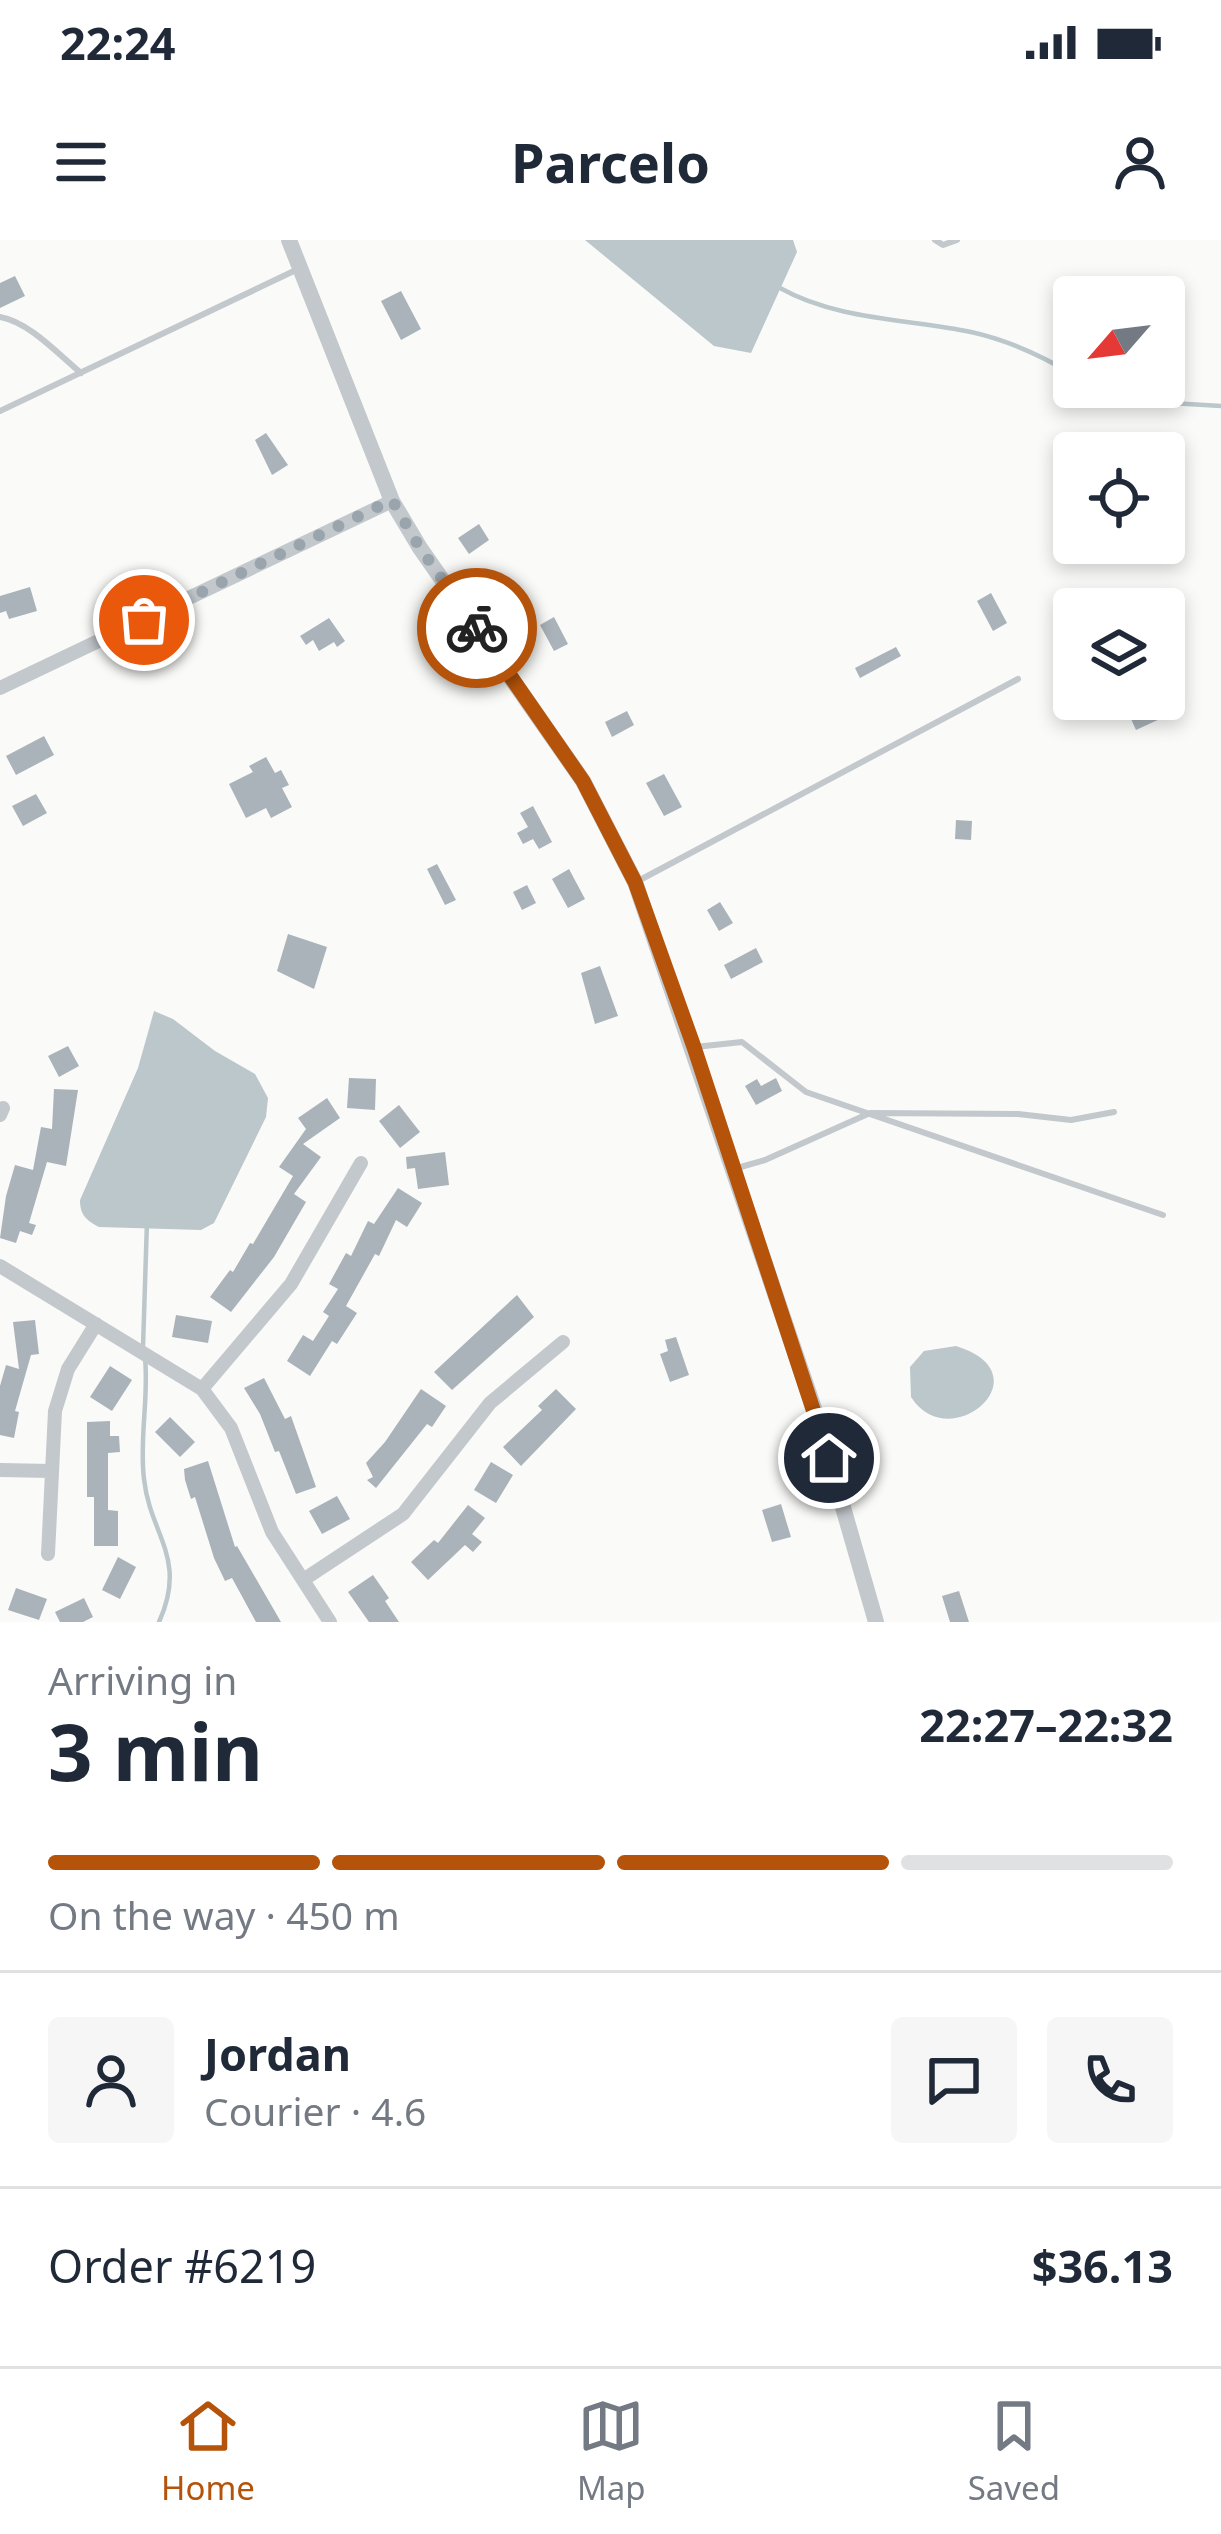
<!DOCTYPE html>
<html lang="en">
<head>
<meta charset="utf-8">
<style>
  body { margin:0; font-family:"Noto Sans",sans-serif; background:#f6f6f7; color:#1f2937; height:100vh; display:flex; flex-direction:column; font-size:45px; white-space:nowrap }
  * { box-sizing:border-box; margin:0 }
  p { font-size:39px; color:#747a83 }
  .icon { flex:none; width:66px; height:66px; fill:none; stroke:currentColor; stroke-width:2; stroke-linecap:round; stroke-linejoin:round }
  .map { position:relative; height:1382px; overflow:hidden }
  .drawer { display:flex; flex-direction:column; background:#fff; flex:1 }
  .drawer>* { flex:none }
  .needle { width:78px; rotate:242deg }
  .tools { position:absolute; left:1053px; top:36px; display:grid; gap:24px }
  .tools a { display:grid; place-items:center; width:132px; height:132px; border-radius:12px; background:#fff; box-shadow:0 6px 18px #0003; font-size:60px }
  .pin { position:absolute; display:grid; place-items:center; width:102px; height:102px; color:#fff; margin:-51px; border:6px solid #fff; border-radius:50%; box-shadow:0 3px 12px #0007 }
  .courier { position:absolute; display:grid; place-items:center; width:120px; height:120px; margin:-60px; border:9px solid #b45309; border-radius:50%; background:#fff; color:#222; box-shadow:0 3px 15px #0007 }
  .headline em { font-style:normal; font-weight:700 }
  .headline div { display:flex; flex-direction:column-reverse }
  .headline { display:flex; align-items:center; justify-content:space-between; height:204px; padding:0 48px }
  h1 { font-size:78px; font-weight:700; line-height:90px }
  .bar { display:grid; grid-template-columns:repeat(4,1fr); gap:18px 12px; align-content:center; height:144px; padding:0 48px }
  .bar i { height:15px; border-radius:9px; background:#e0e1e3 }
  .bar .current { background:#b45309 }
  .bar p { grid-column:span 4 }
  .line { display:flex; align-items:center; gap:30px; padding:0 48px; border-top:3px solid #e0e1e3 }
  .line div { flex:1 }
  .round { display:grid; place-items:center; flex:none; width:126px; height:126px; border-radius:12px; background:#f6f6f7 }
  .status { display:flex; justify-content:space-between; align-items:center; height:84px; padding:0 60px; background:#fff; direction:ltr }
  .status svg { height:33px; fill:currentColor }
  header { display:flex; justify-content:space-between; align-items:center; height:156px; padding:0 48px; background:#fff; font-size:54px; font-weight:700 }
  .tab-bar { display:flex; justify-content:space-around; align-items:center; height:168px; border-top:3px solid #e0e1e3; background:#fff; font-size:33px; color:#747a83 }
  .tab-bar a { display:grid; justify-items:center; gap:6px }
  .tab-bar .current { color:#b45309 }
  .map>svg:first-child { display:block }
  .water { fill:#bbc7cb }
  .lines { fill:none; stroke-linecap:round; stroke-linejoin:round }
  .stream { stroke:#bbc7cb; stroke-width:4.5 }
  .building { fill:#aab3b9 }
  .service { stroke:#c3c8cc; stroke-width:6 }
  .minor { stroke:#c3c8cc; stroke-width:14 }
  .tertiary { stroke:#c3c8cc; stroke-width:16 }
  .done { stroke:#99a4ac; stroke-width:12; stroke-dasharray:0 21.6 }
  .route { stroke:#b45309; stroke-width:15 }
</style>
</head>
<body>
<div class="status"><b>22:24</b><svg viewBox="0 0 49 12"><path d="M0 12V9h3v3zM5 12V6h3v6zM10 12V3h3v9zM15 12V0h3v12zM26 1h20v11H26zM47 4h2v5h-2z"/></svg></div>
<header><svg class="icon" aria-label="menu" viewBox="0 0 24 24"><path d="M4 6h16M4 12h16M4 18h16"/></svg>Parcelo<svg class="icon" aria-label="person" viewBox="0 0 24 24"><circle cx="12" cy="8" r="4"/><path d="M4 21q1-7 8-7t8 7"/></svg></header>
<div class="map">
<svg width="1221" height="1382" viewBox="0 0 1221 1382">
  <rect width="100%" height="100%" fill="#fafaf8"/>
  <path class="water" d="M 585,0 L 793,0 L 797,12 L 751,113 L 714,106 Z
    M 154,771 L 173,779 L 215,811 L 255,834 L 268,858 L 266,877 L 214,983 L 201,990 L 99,987 C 86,980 80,975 80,960 L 138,828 Z
    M 956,1106 C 1047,1134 950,1218 911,1157 L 910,1127 L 924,1111 Z"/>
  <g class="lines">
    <path class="stream" d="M 780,48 C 837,80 908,79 971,92 C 1008,100 1042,116 1074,135
      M 1093,147 L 1121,160 L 1221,166
      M 143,1107 L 147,981
      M 145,1118 C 149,1158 139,1199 144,1239 C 150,1295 188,1318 159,1382"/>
  </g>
  <path class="building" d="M 15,36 L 25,56 L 0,68 L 0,43 Z
    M 401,51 L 421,89 L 401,100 L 381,61 Z
    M 266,193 L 288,225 L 272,235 L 255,200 Z
    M 479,284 L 489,300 L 469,314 L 458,298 Z
    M 30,347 L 37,371 L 9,379 L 6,371 L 0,373 L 0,356 Z
    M 991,353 L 1007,383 L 993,391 L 977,361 Z
    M 554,377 L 568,404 L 554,411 L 540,385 Z
    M 329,378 L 345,401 L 337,407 L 334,402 L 319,411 L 313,400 L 306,405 L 300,396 Z
    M 896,407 L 901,416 L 860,438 L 855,428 Z
    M 1122,459 L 1153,459 L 1162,478 L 1136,490 Z
    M 627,471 L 634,485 L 612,497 L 605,482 Z
    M 44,496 L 54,515 L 16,535 L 6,516 Z
    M 266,517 L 275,533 L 281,530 L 289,545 L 282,548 L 292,567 L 271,578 L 266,568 L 246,578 L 229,544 L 253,532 L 249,526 Z
    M 664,534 L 682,567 L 664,576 L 646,543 Z
    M 36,554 L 47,573 L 23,586 L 12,566 Z
    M 533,566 L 552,602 L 539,609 L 533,599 L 523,604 L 517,593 L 528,587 L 520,573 Z
    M 956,580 L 972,581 L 971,600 L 955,599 Z
    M 437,624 L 456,660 L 445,665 L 427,629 Z
    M 569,629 L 585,659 L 568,668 L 552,639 Z
    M 527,645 L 536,663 L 522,670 L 513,652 Z
    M 720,662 L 733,683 L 719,691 L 707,670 Z
    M 288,694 L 327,707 L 314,749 L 277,731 Z
    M 756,708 L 763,722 L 731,739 L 724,725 Z
    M 600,726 L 618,776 L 595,784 L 581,733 Z
    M 68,806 L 79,826 L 59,837 L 48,816 Z
    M 349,838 L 376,839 L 375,870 L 347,868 Z
    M 776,838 L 782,851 L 756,865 L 745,846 L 757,839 L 761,846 Z
    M 54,849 L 78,850 L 66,926 L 47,922 L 29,983 L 36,985 L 32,995 L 20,991 L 16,1003 L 0,998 L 6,956 L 15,925 L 33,930 L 41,887 L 52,889 Z
    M 327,858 L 340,878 L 303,904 L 321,917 L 294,954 L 306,962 L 274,1017 L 231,1072 L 210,1057 L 230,1030 L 233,1032 L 250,1003 L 253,1004 L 293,936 L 279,927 L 306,889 L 298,878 Z
    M 399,865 L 420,892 L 400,908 L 379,881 Z
    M 445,912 L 449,945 L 418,949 L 415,928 L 407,929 L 406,917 Z
    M 398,948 L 422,963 L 407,987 L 396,980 L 379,1016 L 375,1014 L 346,1066 L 357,1073 L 337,1104 L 332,1101 L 310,1136 L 287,1121 L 303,1095 L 313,1101 L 329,1076 L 323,1072 L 338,1049 L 329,1044 L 346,1013 L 351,1016 L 368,981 L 374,984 Z
    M 517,1055 L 534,1077 L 452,1150 L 434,1132 Z
    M 176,1075 L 212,1081 L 208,1103 L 172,1097 Z
    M 35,1080 L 39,1114 L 31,1115 L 15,1171 L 19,1172 L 14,1198 L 0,1195 L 0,1146 L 6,1125 L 19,1129 L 13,1082 Z
    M 676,1097 L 689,1135 L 670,1142 L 660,1114 L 668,1111 L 665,1100 Z
    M 110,1126 L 132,1140 L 112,1171 L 90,1157 Z
    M 264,1138 L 285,1179 L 291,1176 L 316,1247 L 296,1254 L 279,1211 L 275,1212 L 260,1174 L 244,1148 Z
    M 421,1149 L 446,1166 L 432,1187 L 427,1184 L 376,1248 L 367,1240 L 373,1237 L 366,1223 L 385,1202 Z
    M 556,1149 L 576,1169 L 521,1226 L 503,1207 L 542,1170 L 538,1166 Z
    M 170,1177 L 195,1202 L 180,1217 L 155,1192 Z
    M 110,1181 L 110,1196 L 119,1196 L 120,1212 L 108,1213 L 108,1270 L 118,1271 L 118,1306 L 94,1306 L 94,1257 L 87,1257 L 87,1182 Z
    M 208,1221 L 235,1307 L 237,1306 L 281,1382 L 256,1382 L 232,1338 L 225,1341 L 214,1318 L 195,1257 L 191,1259 L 185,1240 L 184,1229 Z
    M 491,1222 L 513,1235 L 496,1263 L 474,1250 Z
    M 337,1256 L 350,1279 L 322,1294 L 309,1271 Z
    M 781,1264 L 791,1297 L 772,1302 L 762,1270 Z
    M 468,1265 L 485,1278 L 472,1294 L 482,1302 L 473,1312 L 465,1305 L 428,1340 L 411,1322 L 434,1300 L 438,1303 Z
    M 118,1317 L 136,1327 L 120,1359 L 102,1350 Z
    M 373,1335 L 389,1358 L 385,1361 L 399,1382 L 369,1382 L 348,1352 Z
    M 16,1348 L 47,1359 L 39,1380 L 8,1370 Z
    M 959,1351 L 969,1382 L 950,1382 L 942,1356 Z
    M 84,1358 L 93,1377 L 83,1382 L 60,1382 L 55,1372 Z"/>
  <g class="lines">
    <path class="service" d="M 935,0 L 943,5 L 957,0
      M 0,77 C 29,82 58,114 81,133
      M 0,171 L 296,30
      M 638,641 L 1018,439
      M 695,807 L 742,802 L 806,852 L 1163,975
      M 737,928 L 765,920 L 870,873 L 1018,874 L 1071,880 L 1114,872"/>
    <path class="minor" d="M 0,448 L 392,261
      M 0,875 L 3,868
      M 0,1026 L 202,1149 L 231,1188 L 272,1292 L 330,1382
      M 202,1149 L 291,1044 L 361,923
      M 0,1230 L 51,1231
      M 48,1314 L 55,1171 L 68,1129 L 96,1084
      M 303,1340 L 403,1274 L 490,1163 L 563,1102"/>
    <path class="tertiary" d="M 289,0 L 392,261 L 420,308 L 583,541 L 635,642 L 817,1177 L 876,1382"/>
  </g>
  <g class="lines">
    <path class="done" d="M 144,380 L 392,260 L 420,308 L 477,388"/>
    <path class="route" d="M 477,388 L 583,541 L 635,642 L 694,807 L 829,1218"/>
  </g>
</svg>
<div class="tools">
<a><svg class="needle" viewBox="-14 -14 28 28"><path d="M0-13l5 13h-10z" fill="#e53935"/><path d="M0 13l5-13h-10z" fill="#747a83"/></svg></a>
<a><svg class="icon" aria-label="locate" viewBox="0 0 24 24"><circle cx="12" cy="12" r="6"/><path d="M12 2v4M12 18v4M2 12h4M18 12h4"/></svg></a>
<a><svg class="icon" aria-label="layers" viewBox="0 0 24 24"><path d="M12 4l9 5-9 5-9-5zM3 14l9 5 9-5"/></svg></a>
</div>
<div class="pin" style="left:144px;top:380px;background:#ea580c"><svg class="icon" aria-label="bag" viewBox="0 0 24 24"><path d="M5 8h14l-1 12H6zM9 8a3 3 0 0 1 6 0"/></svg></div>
<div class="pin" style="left:829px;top:1218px;background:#1f2937"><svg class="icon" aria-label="home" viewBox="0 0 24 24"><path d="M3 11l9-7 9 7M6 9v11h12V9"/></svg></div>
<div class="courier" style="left:477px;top:388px"><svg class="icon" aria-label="bike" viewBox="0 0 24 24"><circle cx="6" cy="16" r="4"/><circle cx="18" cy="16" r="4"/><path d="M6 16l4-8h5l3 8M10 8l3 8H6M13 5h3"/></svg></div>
</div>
<section class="drawer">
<div class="headline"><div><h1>3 min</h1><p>Arriving in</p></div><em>22:27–22:32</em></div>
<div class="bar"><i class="current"></i><i class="current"></i><i class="current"></i><i></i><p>On the way · 450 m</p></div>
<div class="line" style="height:216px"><a class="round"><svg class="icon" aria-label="person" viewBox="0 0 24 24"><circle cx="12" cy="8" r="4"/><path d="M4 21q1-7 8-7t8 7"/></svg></a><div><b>Jordan</b><p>Courier · 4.6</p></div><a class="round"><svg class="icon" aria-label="chat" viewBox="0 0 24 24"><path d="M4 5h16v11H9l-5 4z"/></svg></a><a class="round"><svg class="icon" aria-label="phone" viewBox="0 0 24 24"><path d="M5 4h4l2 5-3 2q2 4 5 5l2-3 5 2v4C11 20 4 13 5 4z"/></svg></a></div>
<div class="line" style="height:156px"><div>Order #6219</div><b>$36.13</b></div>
</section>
<nav class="tab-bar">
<a class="current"><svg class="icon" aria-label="home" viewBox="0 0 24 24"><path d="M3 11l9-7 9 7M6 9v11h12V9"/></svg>Home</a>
<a><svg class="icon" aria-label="map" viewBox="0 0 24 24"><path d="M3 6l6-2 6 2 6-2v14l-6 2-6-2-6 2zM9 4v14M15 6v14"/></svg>Map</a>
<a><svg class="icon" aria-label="saved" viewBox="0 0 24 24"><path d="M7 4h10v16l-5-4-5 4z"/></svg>Saved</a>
</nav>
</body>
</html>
